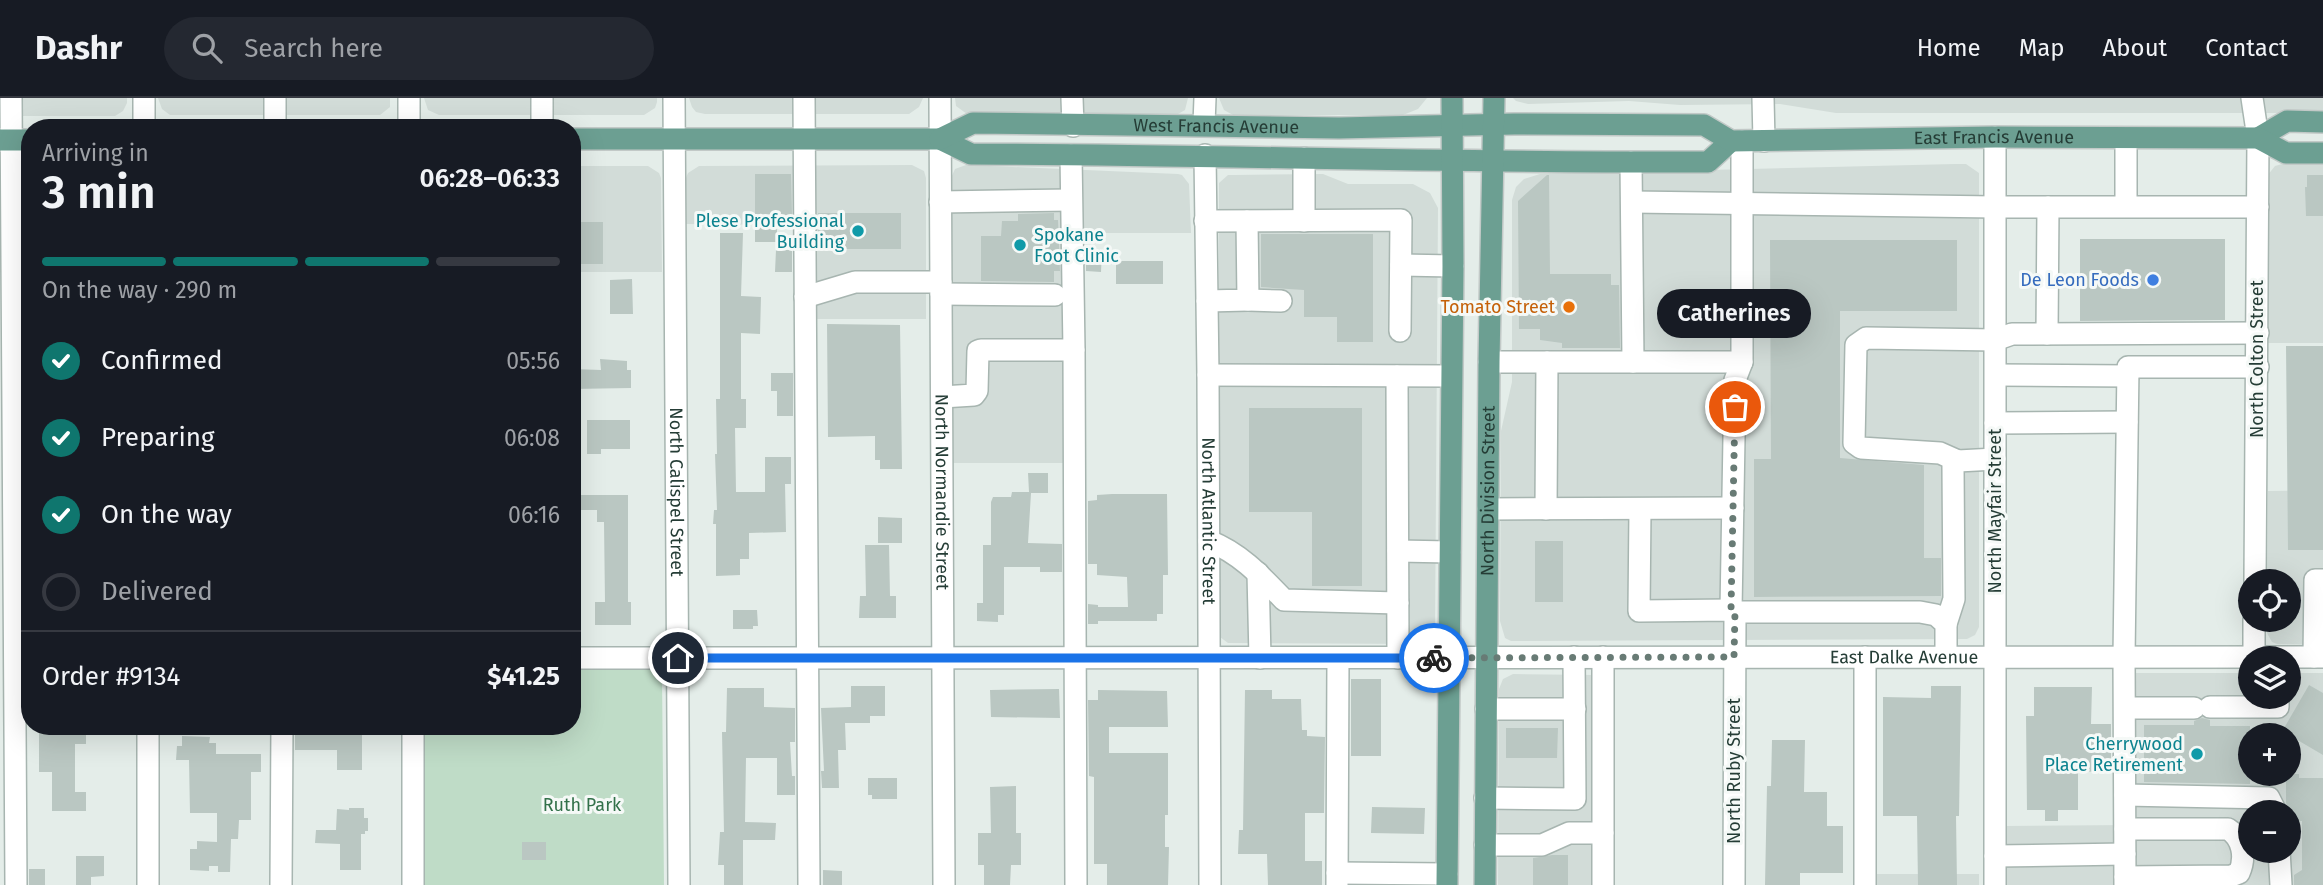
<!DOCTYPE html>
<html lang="en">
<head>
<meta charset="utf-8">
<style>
  body { margin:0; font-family:"Fira Sans",sans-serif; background:#242831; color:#f1f3f6; height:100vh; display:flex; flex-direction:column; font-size:26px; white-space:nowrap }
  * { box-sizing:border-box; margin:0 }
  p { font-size:23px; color:#9ea1a6 }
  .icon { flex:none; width:38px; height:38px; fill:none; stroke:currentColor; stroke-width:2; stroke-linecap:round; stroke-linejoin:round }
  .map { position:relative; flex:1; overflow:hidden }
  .drawer { position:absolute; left:21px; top:21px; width:560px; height:616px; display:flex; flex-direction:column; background:#171b24; border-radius:28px; box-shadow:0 7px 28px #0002 }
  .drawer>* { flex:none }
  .buttons { position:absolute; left:2238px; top:471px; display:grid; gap:14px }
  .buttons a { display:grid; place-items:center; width:63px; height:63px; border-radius:50%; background:#171b24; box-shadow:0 7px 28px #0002; font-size:35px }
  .pin { position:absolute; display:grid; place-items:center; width:60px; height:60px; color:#fff; margin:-30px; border:4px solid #fff; border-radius:50%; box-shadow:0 2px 7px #0007 }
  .courier { position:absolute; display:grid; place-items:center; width:70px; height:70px; margin:-35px; border:5px solid #1a73e8; border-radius:50%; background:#fff; color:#222; box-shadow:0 2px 9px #0007 }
  .bubble { position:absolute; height:49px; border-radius:24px; background:#171b24; box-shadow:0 7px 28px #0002; font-size:23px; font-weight:600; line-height:49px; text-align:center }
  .summary em { font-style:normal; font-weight:600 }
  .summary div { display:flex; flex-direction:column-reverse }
  .summary { display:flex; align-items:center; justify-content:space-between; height:119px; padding:0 21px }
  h1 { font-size:46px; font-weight:600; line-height:52px }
  .bar { display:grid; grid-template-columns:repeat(4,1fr); gap:10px 7px; align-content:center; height:84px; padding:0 21px }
  .bar i { height:9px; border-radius:5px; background:#363941 }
  .bar .selected { background:#0f766e }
  .bar p { grid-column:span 4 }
  .line { display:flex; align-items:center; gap:18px; padding:0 21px; border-top:2px solid #363941 }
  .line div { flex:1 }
  ol { padding:0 21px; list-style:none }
  li { display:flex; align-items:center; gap:21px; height:77px }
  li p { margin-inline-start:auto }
  li .icon { padding:7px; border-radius:50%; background:#0f766e; color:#fff; stroke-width:4 }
  li:last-child { color:#9ea1a6 }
  li i { width:38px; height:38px; border:4px solid #363941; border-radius:50% }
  header { display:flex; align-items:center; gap:42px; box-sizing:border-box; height:98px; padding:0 35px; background:#171b24; border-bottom:2px solid #363941 }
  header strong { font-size:33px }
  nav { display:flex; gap:38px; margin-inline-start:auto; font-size:24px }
  .search { width:490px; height:63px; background:#242831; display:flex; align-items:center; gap:18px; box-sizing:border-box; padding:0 24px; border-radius:38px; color:#9ea1a6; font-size:26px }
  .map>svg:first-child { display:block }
  .built { fill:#d2dcd8; fill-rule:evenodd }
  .green { fill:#bfdcc7 }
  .building { fill:#bac7c2 }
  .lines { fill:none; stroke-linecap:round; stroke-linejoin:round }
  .minor-casing { stroke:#a7b5b0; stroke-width:24 }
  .major-casing { stroke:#c2c9c7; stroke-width:24 }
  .minor { stroke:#fff; stroke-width:21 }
  .major { stroke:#6c9f92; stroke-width:21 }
  .done { stroke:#687b75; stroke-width:7; stroke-dasharray:0 12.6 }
  .route { stroke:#1a73e8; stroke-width:9 }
  .culture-dot { fill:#0f9aa8; stroke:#f5f9f7; stroke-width:2.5 }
  .shop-dot { fill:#3f7fe0; stroke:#f5f9f7; stroke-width:2.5 }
  .food-dot { fill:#e8710a; stroke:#f5f9f7; stroke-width:2.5 }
  .labels { text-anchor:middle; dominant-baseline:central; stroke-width:6; stroke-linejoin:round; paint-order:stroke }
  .street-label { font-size:18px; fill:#253d36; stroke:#f5f9f7 }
  .culture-label { font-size:18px; fill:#0d838f; stroke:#f5f9f7; text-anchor:end }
  .shop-label { font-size:18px; fill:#366cbe; stroke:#f5f9f7; text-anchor:end }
  .food-label { font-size:18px; fill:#c56008; stroke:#f5f9f7; text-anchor:end }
  .park-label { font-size:18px; fill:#32714a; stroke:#f5f9f7 }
</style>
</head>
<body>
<header>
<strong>Dashr</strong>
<div class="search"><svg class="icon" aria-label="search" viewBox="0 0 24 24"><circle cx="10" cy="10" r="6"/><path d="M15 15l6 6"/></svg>Search here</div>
<nav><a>Home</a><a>Map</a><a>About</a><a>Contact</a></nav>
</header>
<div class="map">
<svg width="2323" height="787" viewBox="0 0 2323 787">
  <rect width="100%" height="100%" fill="#e4ede9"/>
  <path class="built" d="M 0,0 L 127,0 L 127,5 L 123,13 L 115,18 L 0,18 Z
    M 158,0 L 390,0 L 390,9 L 380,17 L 170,17 L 162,11 Z
    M 424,0 L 657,0 L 657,4 L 655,10 L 644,17 L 439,17 L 428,12 Z
    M 689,0 L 923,0 L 919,9 L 909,16 L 705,16 L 696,14 L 692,9 Z
    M 955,0 L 1188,0 L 1185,12 L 1178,16 L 967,16 L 956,8 Z
    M 1219,0 L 1427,0 L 1418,11 L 1403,17 L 1233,17 L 1224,12 Z
    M 1513,0 L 2323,0 L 2323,15 L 1836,15 L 1780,6 L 1680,7 L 1629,3 L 1528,6 L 1516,3 Z
    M 1955,66 L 1966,66 L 1979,75 L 1979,529 L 1975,537 L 1967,541 L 1511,543 L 1505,540 L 1500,523 L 1501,333 L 1512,284 L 1512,102 L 1516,89 L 1524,81 L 1540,76 Z
    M 2282,66 L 2323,66 L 2323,245 L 2268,245 L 2267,78 L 2275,68 Z
    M 912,67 L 924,73 L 926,80 L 926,221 L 807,221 L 807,127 L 686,126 L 685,82 L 688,75 L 699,68 Z
    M 966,67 L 1178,76 L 1182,77 L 1189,86 L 1191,135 L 1077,135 L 1077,365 L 950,365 L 951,80 L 955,71 Z
    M 572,68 L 648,68 L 659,75 L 661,80 L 662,174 L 572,174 Z
    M 0,69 L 30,69 L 30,174 L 0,174 Z
    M 1323,76 L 1348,86 L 1413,86 L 1430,95 L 1438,110 L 1435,534 L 1433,540 L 1422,546 L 1228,545 L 1220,539 L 1218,533 L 1219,85 L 1228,77 L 1235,77 Z
    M 2323,392 L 2323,547 L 2277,546 L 2272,544 L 2267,535 L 2267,522 L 2289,522 L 2289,483 L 2267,483 L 2268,393 Z
    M 2133,575 L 2250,575 L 2250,598 L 2289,598 L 2289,575 L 2323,575 L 2323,787 L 2006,787 L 2006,728 L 2130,727 ZM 2250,637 L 2289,637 L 2289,676 L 2250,676 ZM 2250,714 L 2289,714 L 2289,752 L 2250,752 Z
    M 1513,576 L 1594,577 L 1595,787 L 1498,787 L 1499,591 L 1503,581 Z
    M 1867,776 L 1979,776 L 1979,787 L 1867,787 Z"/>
  <path class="green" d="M 572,569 L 655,569 L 660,572 L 662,578 L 664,787 L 422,787 L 421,628 L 572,628 Z"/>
  <path class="building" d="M 755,76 L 791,76 L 792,117 L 777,117 L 777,144 L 755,144 Z
    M 1547,77 L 1549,77 L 1550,176 L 1611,176 L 1611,187 L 1619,187 L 1620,250 L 1562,250 L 1562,245 L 1540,242 L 1540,231 L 1519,231 L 1518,103 Z
    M 2307,77 L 2323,77 L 2323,118 L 2306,118 L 2305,89 L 2307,89 Z
    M 818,115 L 901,115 L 901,151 L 818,151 Z
    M 1054,115 L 1054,122 L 1058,122 L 1060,173 L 1054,173 L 1054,184 L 981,183 L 981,138 L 1001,138 L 1002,123 L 1018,123 L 1018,116 Z
    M 572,124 L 603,124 L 603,166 L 572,166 Z
    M 720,135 L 743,135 L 741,198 L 761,199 L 760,236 L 741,235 L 741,301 L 746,301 L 746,330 L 735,330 L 736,394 L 765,394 L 765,359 L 791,359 L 791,386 L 785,386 L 786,434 L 749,435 L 749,461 L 740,461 L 740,477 L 716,478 L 716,426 L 713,426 L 714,412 L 717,412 L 715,356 L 717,356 L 716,301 L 720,301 Z
    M 1261,136 L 1373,136 L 1373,244 L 1337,244 L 1337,219 L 1304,219 L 1304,192 L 1261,189 Z
    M 2080,141 L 2225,141 L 2225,222 L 2080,223 Z
    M 1770,142 L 1957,142 L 1957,213 L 1840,213 L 1840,360 L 1924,367 L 1924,460 L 1941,460 L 1941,498 L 1754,499 L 1754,361 L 1771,361 Z
    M 1086,151 L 1102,151 L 1101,174 L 1086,173 Z
    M 776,152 L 792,152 L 792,174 L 775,174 Z
    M 1116,163 L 1163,163 L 1163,186 L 1116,186 Z
    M 632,181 L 633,216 L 610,216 L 610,182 Z
    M 827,226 L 900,227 L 902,371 L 880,371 L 880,362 L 875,362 L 875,338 L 828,339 Z
    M 2286,248 L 2323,248 L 2323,452 L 2288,452 Z
    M 600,261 L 627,263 L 627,272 L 631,272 L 631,290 L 572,291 L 572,271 L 601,272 Z
    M 771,275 L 793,275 L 793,318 L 777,318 L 777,293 L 771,293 Z
    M 1249,310 L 1362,310 L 1362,488 L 1312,488 L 1312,414 L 1249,414 Z
    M 587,322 L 630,322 L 630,351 L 601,351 L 601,356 L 587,356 Z
    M 1028,375 L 1048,375 L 1048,395 L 1031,395 L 1028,445 L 1062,446 L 1062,474 L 1040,474 L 1040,469 L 1004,469 L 1004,517 L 998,517 L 998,524 L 977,523 L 977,505 L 983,505 L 983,447 L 991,447 L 991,404 L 993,399 L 1011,399 L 1012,394 L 1029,394 Z
    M 1112,396 L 1167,396 L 1168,477 L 1163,477 L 1163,516 L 1157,516 L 1157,523 L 1098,523 L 1098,526 L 1088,526 L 1088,506 L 1098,507 L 1098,509 L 1128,509 L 1127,479 L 1097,477 L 1097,466 L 1088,466 L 1088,403 L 1097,402 L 1097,397 Z
    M 572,397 L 628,397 L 628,504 L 631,504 L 631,527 L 595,527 L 595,504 L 605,504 L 604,424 L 597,424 L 597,412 L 572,412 Z
    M 878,419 L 902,420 L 902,445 L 878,445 Z
    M 1535,443 L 1563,443 L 1563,504 L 1535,504 Z
    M 865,447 L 889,447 L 890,498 L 896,498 L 896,520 L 859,520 L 860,498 L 866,498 Z
    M 733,512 L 757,512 L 758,528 L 753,528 L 753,531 L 733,531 Z
    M 1351,581 L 1381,581 L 1381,658 L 1351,658 Z
    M 2309,587 L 2323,595 L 2323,657 L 2289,637 L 2280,637 Z
    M 851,588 L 885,588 L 885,618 L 870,618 L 870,625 L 845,625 L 846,652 L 838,652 L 839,690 L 822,690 L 821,673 L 824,673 L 821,610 L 851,609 Z
    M 1931,588 L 1961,588 L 1959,718 L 1956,718 L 1957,787 L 1918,787 L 1917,718 L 1883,718 L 1883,599 L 1931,600 Z
    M 2034,589 L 2092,589 L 2091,626 L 2111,626 L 2111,673 L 2078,674 L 2078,712 L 2058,712 L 2058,723 L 2045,723 L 2045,712 L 2027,712 L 2026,618 L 2034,618 Z
    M 727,590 L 764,590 L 764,609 L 795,610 L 795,644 L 790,644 L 792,678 L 795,678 L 795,697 L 777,697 L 777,660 L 746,660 L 745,724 L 776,725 L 775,742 L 743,742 L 743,787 L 724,787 L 724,767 L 718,767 L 720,734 L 724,734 L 722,634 L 726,634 Z
    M 1059,591 L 1060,620 L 991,619 L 990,592 Z
    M 1098,592 L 1167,593 L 1168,629 L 1109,629 L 1109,655 L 1168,655 L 1168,717 L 1165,717 L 1165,749 L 1169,749 L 1168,787 L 1107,787 L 1107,766 L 1094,766 L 1094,679 L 1089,678 L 1088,602 L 1098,602 Z
    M 1245,592 L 1272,592 L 1272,601 L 1301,601 L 1302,632 L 1307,632 L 1307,638 L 1325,639 L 1324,715 L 1305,715 L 1305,763 L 1322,763 L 1322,787 L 1268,787 L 1267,756 L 1238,756 L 1239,732 L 1243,732 Z
    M 2202,620 L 2210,622 L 2210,628 L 2250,628 L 2250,686 L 2144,684 L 2144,627 L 2194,627 L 2194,623 Z
    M 295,628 L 362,628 L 362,672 L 337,672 L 337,652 L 295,652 Z
    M 1506,630 L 1558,630 L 1557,660 L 1506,660 Z
    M 39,632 L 86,632 L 86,646 L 75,646 L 75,694 L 86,694 L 86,713 L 52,713 L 52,674 L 39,674 Z
    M 182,638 L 210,639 L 209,645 L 216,645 L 216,656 L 261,656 L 261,674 L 251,674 L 251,722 L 239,722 L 238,741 L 231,741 L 230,774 L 218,774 L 218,768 L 209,768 L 209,773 L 190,772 L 190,751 L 197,751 L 197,743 L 217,744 L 217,715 L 190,715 L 189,662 L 176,662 L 177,648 L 182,648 Z
    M 1772,642 L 1805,642 L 1804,694 L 1827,694 L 1827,728 L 1843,728 L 1843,775 L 1800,775 L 1800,787 L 1765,787 L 1767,688 L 1771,688 Z
    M 2286,676 L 2299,676 L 2299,680 L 2323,680 L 2323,787 L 2294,787 L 2294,777 L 2302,772 L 2302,723 L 2289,723 L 2286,704 Z
    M 868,680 L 897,680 L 897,701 L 872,701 L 872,697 L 868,697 Z
    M 1016,688 L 1016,735 L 1021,735 L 1021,767 L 1011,767 L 1010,787 L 984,787 L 984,767 L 978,767 L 978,735 L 991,735 L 990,689 Z
    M 1372,709 L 1425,710 L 1424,736 L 1371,735 Z
    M 349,710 L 364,710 L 364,720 L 368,720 L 368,733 L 365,733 L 365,736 L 361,736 L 361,772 L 340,772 L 340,746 L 315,745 L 316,732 L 336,732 L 337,711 L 349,712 Z
    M 522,744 L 546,744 L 546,762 L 522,762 Z
    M 1552,757 L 1568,757 L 1568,787 L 1533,787 L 1533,760 Z
    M 76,758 L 104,758 L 104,778 L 91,779 L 91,787 L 76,787 Z
    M 29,771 L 45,771 L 45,787 L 29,787 Z
    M 823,772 L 842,773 L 842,787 L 823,787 Z"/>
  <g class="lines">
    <defs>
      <g id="minor">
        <path d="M 11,0 L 16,787"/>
        <path d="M 144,0 L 144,30"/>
        <path d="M 542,0 L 542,30"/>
        <path id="s1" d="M 674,0 L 679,787"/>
        <path d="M 804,0 L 809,787"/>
        <path id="s2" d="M 940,0 L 944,787"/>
        <path d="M 1072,0 L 1073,28"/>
        <path d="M 1763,0 L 1764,43"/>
        <path d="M 2252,0 L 2258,40 L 2255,483"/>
        <path d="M 1204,26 L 1205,0"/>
        <path d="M 275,30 L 275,0"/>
        <path d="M 409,30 L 409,0"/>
        <path d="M 1071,57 L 1074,252 L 1076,787"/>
        <path id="s3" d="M 1205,57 L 1208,277 L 1210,787"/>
        <path d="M 1304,60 L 1304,123"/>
        <path d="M 1631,64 L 1633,264"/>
        <path d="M 940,104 L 1071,102"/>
        <path d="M 1632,104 L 1995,109 L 2258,109"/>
        <path d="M 2126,108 L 2126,40"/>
        <path d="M 1205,123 L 1401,122 L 1400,233"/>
        <path d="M 1401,167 L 1453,168"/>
        <path d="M 941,196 L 1055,197"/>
        <path d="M 805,199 L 855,184 L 941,184"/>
        <path d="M 1248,202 L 1281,203"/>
        <path d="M 1207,203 L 1248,202 L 1247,123"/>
        <path d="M 2047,236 L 2048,109"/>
        <path d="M 1489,264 L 1742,264"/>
        <path d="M 1208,277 L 1451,278"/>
        <path d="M 1996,277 L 2128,278"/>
        <path d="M 1397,278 L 1398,560"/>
        <path d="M 942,299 L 974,297 L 977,293 L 978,253 L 981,252 L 1074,252"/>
        <path d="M 1995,325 L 2127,324"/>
        <path d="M 1958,363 L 1940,355 L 1861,350 L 1854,345 L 1856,247 L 1866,240 L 1995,242 L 2012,236 L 2258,235"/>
        <path d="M 1488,411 L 1733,410"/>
        <path d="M 1546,411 L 1547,264"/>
        <path d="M 1640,411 L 1639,513 L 1731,512 L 1735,514 L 1734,787"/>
        <path d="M 1209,443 C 1240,455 1261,478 1284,502 L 1398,505"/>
        <path d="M 1398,453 L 1450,454"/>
        <path d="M 1258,475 L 1260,560"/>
        <path d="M 1731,512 L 1735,282 L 1742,264 L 1742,43"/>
        <path d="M 1735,514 L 1920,514 L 1936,517 L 1946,526 L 1946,559"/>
        <path d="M 1946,526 L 1954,501 L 1953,368 L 1958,363 L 1995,361"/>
        <path d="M 1603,559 L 1603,787"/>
        <path d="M 1865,559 L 1865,787"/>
        <path d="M 2254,559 L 2254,522"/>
        <path d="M 2314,559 L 2315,482 L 2323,482"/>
        <path id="s4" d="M 572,560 L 2323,559"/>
        <path d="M 2210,609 L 2278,609 L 2278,598"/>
        <path d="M 2125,610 L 2194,610"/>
        <path d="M 1486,611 L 1575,611"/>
        <path d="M 148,628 L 148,787"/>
        <path d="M 2125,697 L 2269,700 L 2276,714"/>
        <path d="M 1485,700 L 1575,701 L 1574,559"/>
        <path d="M 2125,731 L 2228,731 C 2243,740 2246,760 2239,775 L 2231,778 L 2125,779"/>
        <path d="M 1485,747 L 1542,747 L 1569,735 L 1603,735"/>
        <path d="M 2279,752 L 2281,787"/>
        <path d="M 1995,758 L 2125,756"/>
        <path d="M 1337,775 L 1447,776"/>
        <path d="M 281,787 L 282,628"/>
        <path d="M 413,787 L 413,628"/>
        <path d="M 1337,787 L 1338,560"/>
        <path d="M 1995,787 L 1995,39"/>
        <path d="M 2125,787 L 2124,559 L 2128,269 L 2258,269"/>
      </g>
      <g id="major">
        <path d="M 2258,40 L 2287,23 L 2323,24"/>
        <path d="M 572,41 L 940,41 L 971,56 C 1217,57 1462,65 1708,64 L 1731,43"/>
        <path id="s5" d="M 940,41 L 973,25 L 1339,30 L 1514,26 L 1704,27 L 1731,43 L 1995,39 L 2258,40 L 2286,55 L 2323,55"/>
        <path d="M 0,42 L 30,42"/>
        <path d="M 1447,787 L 1453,168 L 1452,0"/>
        <path id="s6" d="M 1485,787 L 1489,264 L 1494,0"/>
      </g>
    </defs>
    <use href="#minor" class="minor-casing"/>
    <use href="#major" class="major-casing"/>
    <use href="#minor" class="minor"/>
    <use href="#major" class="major"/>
  </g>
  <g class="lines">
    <path class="done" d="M 1434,560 L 1734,559 L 1735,514 L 1731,512 L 1735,309"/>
    <path class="route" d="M 678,560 L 1434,560"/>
  </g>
  <g class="culture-dot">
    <circle cx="858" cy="133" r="7"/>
    <circle cx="1020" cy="147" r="7"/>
    <circle cx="2197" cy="656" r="7"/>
  </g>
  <circle class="shop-dot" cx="2153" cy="182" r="7"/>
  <circle class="food-dot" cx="1569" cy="209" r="7"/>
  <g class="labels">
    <g class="street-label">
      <text stroke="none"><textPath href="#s5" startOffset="280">West Francis Avenue</textPath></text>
      <text stroke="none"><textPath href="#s5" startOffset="1062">East Francis Avenue</textPath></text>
      <text transform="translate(2257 261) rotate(-90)">North Colton Street</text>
      <text stroke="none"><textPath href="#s1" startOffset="394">North Calispel Street</textPath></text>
      <text stroke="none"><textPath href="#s2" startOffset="394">North Normandie Street</textPath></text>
      <text stroke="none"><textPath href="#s6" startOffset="394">North Division Street</textPath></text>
      <text transform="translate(1995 413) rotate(-90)">North Mayfair Street</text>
      <text stroke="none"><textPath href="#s3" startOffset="366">North Atlantic Street</textPath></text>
      <text stroke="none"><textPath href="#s4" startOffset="1332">East Dalke Avenue</textPath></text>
      <text transform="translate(1734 673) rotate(-90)">North Ruby Street</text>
    </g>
    <g class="culture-label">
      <text x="844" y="123">Plese Professional<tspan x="844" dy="21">Building</tspan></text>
      <text x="1034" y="137" text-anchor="start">Spokane<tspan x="1034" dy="21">Foot Clinic</tspan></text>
      <text x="2183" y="646">Cherrywood<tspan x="2183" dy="21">Place Retirement</tspan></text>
    </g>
    <g class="shop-label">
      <text x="2139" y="182">De Leon Foods</text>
    </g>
    <g class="food-label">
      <text x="1555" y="209">Tomato Street</text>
    </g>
    <g class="park-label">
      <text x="582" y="707">Ruth Park</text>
    </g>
  </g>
</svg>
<div class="buttons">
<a><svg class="icon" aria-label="locate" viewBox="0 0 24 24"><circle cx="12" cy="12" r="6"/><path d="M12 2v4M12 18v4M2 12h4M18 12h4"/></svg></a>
<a><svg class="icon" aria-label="layers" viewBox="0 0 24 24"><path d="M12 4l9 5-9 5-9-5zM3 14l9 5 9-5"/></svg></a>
<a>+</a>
<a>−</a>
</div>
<div class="pin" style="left:1735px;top:309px;background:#ea580c"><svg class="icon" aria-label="bag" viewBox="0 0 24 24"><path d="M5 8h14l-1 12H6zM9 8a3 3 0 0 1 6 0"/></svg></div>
<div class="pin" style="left:678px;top:560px;background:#1f2937"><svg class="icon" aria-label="home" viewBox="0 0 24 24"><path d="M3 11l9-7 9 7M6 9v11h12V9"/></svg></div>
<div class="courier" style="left:1434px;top:560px"><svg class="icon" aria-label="bike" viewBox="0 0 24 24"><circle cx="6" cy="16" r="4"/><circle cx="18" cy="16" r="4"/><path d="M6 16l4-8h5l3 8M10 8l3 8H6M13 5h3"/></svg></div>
<div class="bubble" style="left:1657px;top:191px;width:154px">Catherines</div>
<section class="drawer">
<div class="summary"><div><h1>3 min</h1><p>Arriving in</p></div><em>06:28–06:33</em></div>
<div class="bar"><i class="selected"></i><i class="selected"></i><i class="selected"></i><i></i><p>On the way · 290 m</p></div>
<ol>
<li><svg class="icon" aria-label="check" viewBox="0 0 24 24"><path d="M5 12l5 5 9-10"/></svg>Confirmed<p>05:56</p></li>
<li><svg class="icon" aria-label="check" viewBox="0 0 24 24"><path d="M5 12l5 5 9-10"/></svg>Preparing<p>06:08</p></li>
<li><svg class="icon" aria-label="check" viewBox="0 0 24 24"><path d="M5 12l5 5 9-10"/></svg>On the way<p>06:16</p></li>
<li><i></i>Delivered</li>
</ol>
<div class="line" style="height:91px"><div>Order #9134</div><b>$41.25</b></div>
</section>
</div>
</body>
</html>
